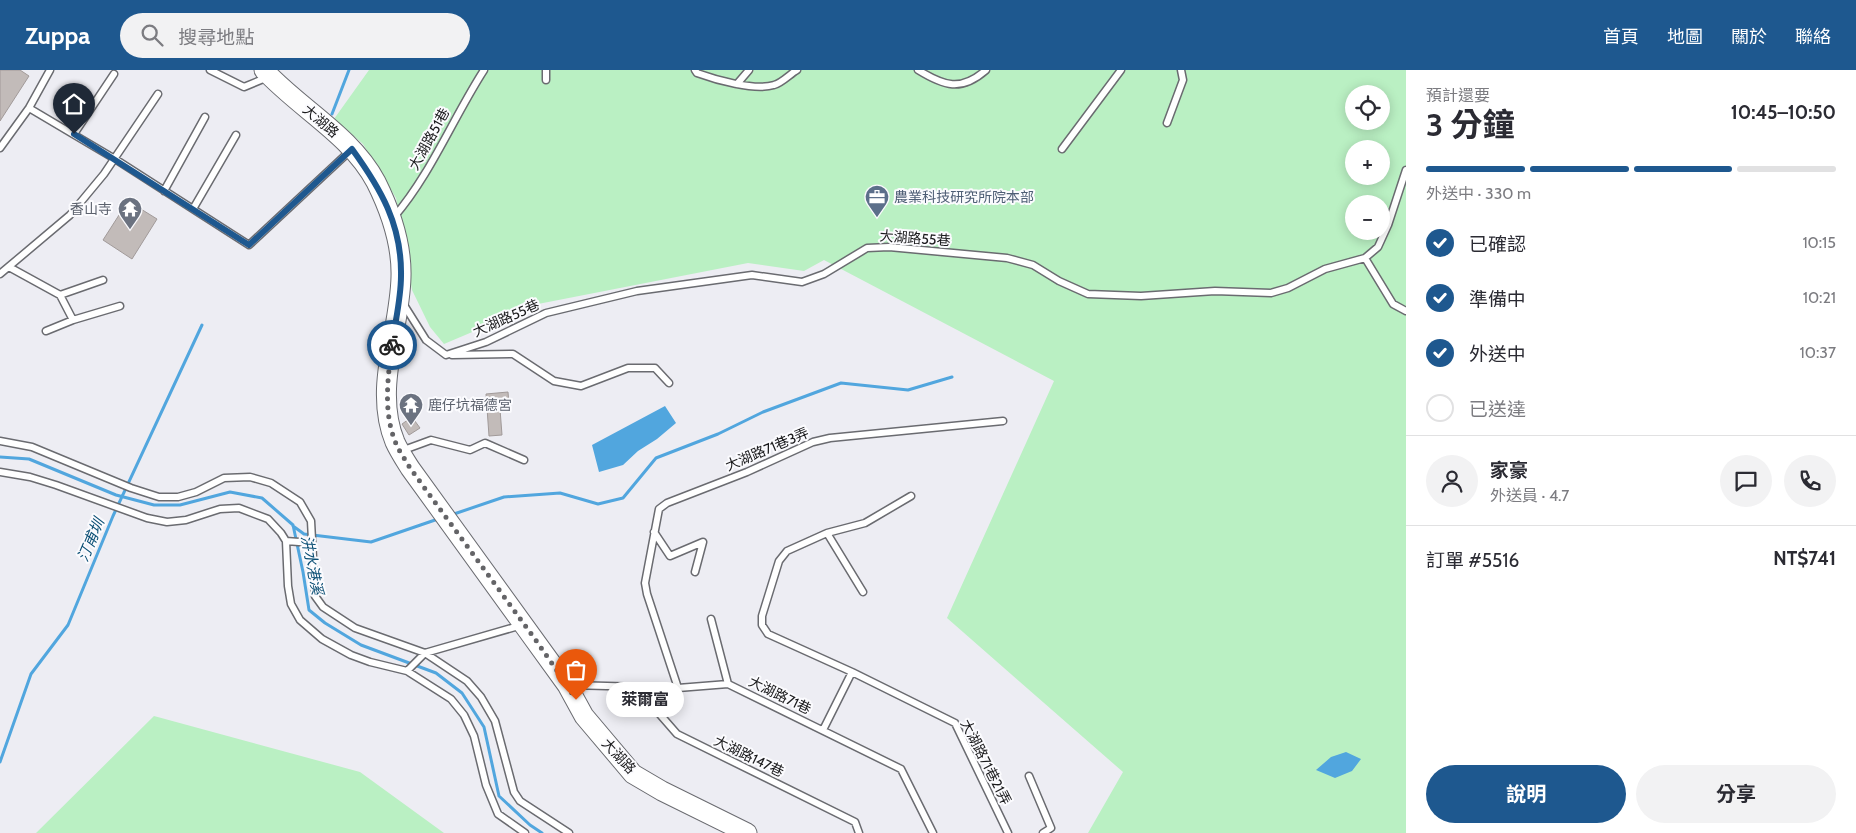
<!DOCTYPE html>
<html lang="zh-TW">
<head>
<meta charset="utf-8">
<style>
  body { margin:0; font-family:Cabin,"Noto Sans TC",sans-serif; background:#f2f2f3; color:#2b2b33; height:100vh; display:flex; flex-direction:column; font-size:19px; white-space:nowrap }
  * { box-sizing:border-box; margin:0 }
  p { font-size:16px; color:#7c7c81 }
  .icon { flex:none; width:28px; height:28px; fill:none; stroke:currentColor; stroke-width:2; stroke-linecap:round; stroke-linejoin:round }
  .map { position:relative; flex:1; overflow:hidden }
  .panel { display:flex; flex-direction:column; background:#fff; width:450px }
  .panel>* { flex:none }
  .controls { position:absolute; left:1345px; top:15px; display:grid; gap:10px }
  .controls a { display:grid; place-items:center; width:45px; height:45px; border-radius:50%; background:#fff; box-shadow:0 2px 12px #0003; font-size:25px }
  .pin { position:absolute; display:grid; place-items:center; width:42px; height:42px; color:#fff; margin:-51px -21px; border-radius:50% 50% 50% 0; rotate:-45deg; box-shadow:0 0 5px #0007 }
  .pin .icon { rotate:45deg }
  .courier { position:absolute; display:grid; place-items:center; width:50px; height:50px; margin:-25px; border:4px solid #1e588f; border-radius:50%; background:#fff; color:#222; box-shadow:0 1px 6px #0007 }
  .bubble { position:absolute; height:35px; border-radius:18px; background:#fff; box-shadow:0 2px 12px #0003; font-size:16px; font-weight:700; line-height:35px; text-align:center }
  .summary em { font-style:normal; font-weight:700 }
  .summary div { display:flex; flex-direction:column-reverse }
  .summary { display:flex; align-items:center; justify-content:space-between; height:85px; padding:0 20px }
  h1 { font-size:32px; font-weight:700; line-height:38px }
  .bar { display:grid; grid-template-columns:repeat(4,1fr); gap:8px 5px; align-content:center; height:60px; padding:0 20px }
  .bar i { height:6px; border-radius:4px; background:#e1e1e2 }
  .bar .on { background:#1e588f }
  .bar p { grid-column:span 4 }
  .line { display:flex; align-items:center; gap:12px; padding:0 20px; border-top:1px solid #e1e1e2 }
  .line div { flex:1 }
  .round { display:grid; place-items:center; flex:none; width:52px; height:52px; border-radius:26px; background:#f2f2f3 }
  ol { padding:0 20px; list-style:none }
  li { display:flex; align-items:center; gap:15px; height:55px }
  li p { margin-inline-start:auto }
  li .icon { padding:5px; border-radius:50%; background:#1e588f; color:#fff; stroke-width:4 }
  li:last-child { color:#7c7c81 }
  li i { width:28px; height:28px; border:2px solid #e1e1e2; border-radius:50% }
  .primary-button { display:flex; gap:10px; margin-top:auto; padding:10px 20px }
  .primary-button a { flex:1; height:58px; border-radius:30px; background:#1e588f; color:#fff; font-size:20px; font-weight:700; line-height:58px; text-align:center }
  .primary-button a+a { background:#f2f2f3; color:#2b2b33 }
  header { display:flex; align-items:center; gap:30px; box-sizing:border-box; height:70px; padding:0 25px; background:#1e588f; color:#fff }
  header strong { font-size:24px }
  nav { display:flex; gap:28px; margin-inline-start:auto; font-size:18px }
  .search { width:350px; height:45px; background:#f2f2f3; display:flex; align-items:center; gap:12px; box-sizing:border-box; padding:0 18px; border-radius:28px; color:#7c7c81; font-size:19px }
  main { display:flex; flex:1; min-height:0 }
  .map>svg:first-child { display:block }
  .green { fill:#baf0c3; fill-rule:evenodd }
  .water { fill:#51a6de }
  .lines { fill:none; stroke-linecap:round; stroke-linejoin:round }
  .stream { stroke:#51a6de; stroke-width:3 }
  .building { fill:#c2bbb9; stroke:#a19a99 }
  .lane-casing { stroke:#6a6b70; stroke-width:9 }
  .secondary-casing { stroke:#6a6b70; stroke-width:21 }
  .lane { stroke:#fff; stroke-width:6 }
  .secondary { stroke:#fff; stroke-width:19 }
  .done { stroke:#646467; stroke-width:5; stroke-dasharray:0 9 }
  .route { stroke:#1e588f; stroke-width:6 }
  .labels { text-anchor:middle; dominant-baseline:central; stroke-width:4; stroke-linejoin:round; paint-order:stroke }
  .street-label { font-size:14px; fill:#1a1a1c; stroke:#fbfbfe }
  .service-label { font-size:14px; fill:#4e5e75; stroke:#fbfbfe; text-anchor:start }
  .worship-label { font-size:14px; fill:#5b616d; stroke:#fbfbfe; text-anchor:end }
  .water-label { font-size:15px; font-style:italic; fill:#0a4e74; stroke:#fbfbfe }
</style>
</head>
<body>
<header>
<strong>Zuppa</strong>
<div class="search"><svg class="icon" aria-label="search" viewBox="0 0 24 24"><circle cx="10" cy="10" r="6"/><path d="M15 15l6 6"/></svg>搜尋地點</div>
<nav><a>首頁</a><a>地圖</a><a>關於</a><a>聯絡</a></nav>
</header>
<main>
<div class="map">
<svg width="1406" height="763" viewBox="0 0 1406 763">
  <rect width="100%" height="100%" fill="#ededf3"/>
  <path class="green" d="M 369,0 L 1406,0 L 1406,763 L 1088,763 L 1123,702 L 947,548 L 1054,311 L 824,190 L 804,201 L 748,193 L 538,234 L 444,274 L 430,257 L 412,220 L 396,128 L 363,74 L 334,49 ZM 1354,24 L 1381,24 L 1381,51 L 1354,51 ZM 1354,79 L 1381,79 L 1381,106 L 1354,106 ZM 1354,134 L 1381,134 L 1381,161 L 1354,161 Z
    M 154,646 L 360,702 L 444,763 L 36,763 Z"/>
  <path class="water" d="M 665,336 L 676,353 L 657,369 L 638,381 L 623,395 L 599,402 L 592,375 Z
    M 1346,682 L 1361,689 L 1352,701 L 1335,708 L 1316,700 L 1331,687 Z"/>
  <g class="lines">
    <path class="stream" d="M 332,44 L 349,0
      M 0,387 L 29,389 L 116,425 L 154,435 L 180,435 L 230,422 L 262,428 L 293,455 L 303,502 L 309,540 L 325,553 L 361,575 L 436,603 L 462,623 L 484,657 L 499,726 L 530,755 L 542,763
      M 451,445 L 504,427 L 560,423 L 598,434 L 623,428 L 656,388 L 718,364 L 763,342 L 841,313 L 908,320 L 952,307
      M 293,456 L 304,464 L 371,472 L 438,449
      M 0,692 L 31,604 L 68,555 L 113,446 L 202,255"/>
  </g>
  <path class="building" d="M 0,0 L 20,0 L 29,6 L 0,51 Z
    M 128,131 L 157,149 L 132,189 L 103,170 Z
    M 508,322 L 509,334 L 500,339 L 502,365 L 489,366 L 486,324 Z
    M 412,347 L 420,358 L 409,365 L 402,354 Z"/>
  <g class="lines">
    <defs>
      <path id="lane" d="M 210,0 L 244,17 L 268,7
        M 546,0 L 546,10
        M 695,0 L 697,3 C 716,10 755,21 774,15 C 782,13 790,4 797,0
        M 918,0 C 944,16 961,22 986,0
        M 737,14 L 749,0
        M 29,38 L 115,89 L 249,175 L 351,80
        M 1167,53 L 1183,10 L 1181,0
        M 74,64 L 114,4
        M 0,78 L 29,38 L 50,0
        M 1062,79 L 1121,0
        M 164,121 L 205,47
        M 193,139 L 236,65
        M 394,147 C 431,104 453,48 484,0
        M 1365,188 L 1393,234 L 1406,241
        M 9,197 L 60,225 L 73,250
        M 0,204 L 70,145 L 104,104 L 158,24
        M 60,225 L 103,210
        M 404,235 L 426,270 L 446,285 L 486,272 L 546,243 L 637,221 L 752,205 L 802,212 L 824,204 L 867,178 L 889,177 L 1007,188 L 1033,195 L 1059,211 L 1088,224 L 1141,226 L 1215,221 L 1271,223 L 1288,218 L 1325,199 L 1365,188 L 1378,177 L 1388,155 L 1406,100
        M 46,261 L 73,250 L 120,236
        M 452,285 L 513,284 L 554,311 L 581,316 L 628,298 L 655,298 L 669,313
        M 0,371 L 32,377 L 131,418 L 159,427 L 178,427 L 196,422 L 224,408 L 250,407 L 271,413 L 300,432 L 311,451 L 315,526 L 323,537 L 355,558 L 425,583 L 467,611 L 481,627 L 495,651 L 514,722 L 520,731 L 569,763
        M 401,381 L 431,370 L 470,380 L 485,373 L 524,390
        M 0,402 L 30,407 L 56,415 L 147,448 L 167,452 L 186,450 L 220,439 L 239,438 L 268,449 L 281,463 L 286,471 L 288,516 L 291,534 L 300,550 L 322,569 L 351,585 L 370,592 L 407,601 L 451,629 L 464,645 L 474,666 L 486,715 L 498,744 L 525,763
        M 911,426 L 865,453 L 827,463 L 787,481 L 779,491 L 762,546 L 762,555 L 768,564 L 852,602 L 955,653 L 1008,763
        M 654,462 L 670,486 L 703,472 L 695,502
        M 827,463 L 863,522
        M 286,471 L 312,473
        M 711,549 L 728,614
        M 407,601 L 425,583 L 522,555
        M 571,615 L 678,618 L 728,614 L 901,699 L 933,763
        M 636,617 L 677,664 L 855,752 L 859,763
        M 678,618 L 647,524 L 645,513 L 659,439 L 667,433 L 747,402 L 813,372 L 830,368 L 1003,351
        M 823,660 L 852,602
        M 1029,706 L 1051,758 L 1043,763"/>
      <path id="secondary" d="M 264,0 C 300,39 351,65 376,112 C 391,142 402,173 401,207 C 400,260 373,319 395,372 C 399,381 405,390 410,398 L 567,615 L 584,646 L 633,704 L 662,721 L 747,763"/>
    </defs>
    <use href="#lane" class="lane-casing"/>
    <use href="#secondary" class="secondary-casing"/>
    <use href="#lane" class="lane"/>
    <use href="#secondary" class="secondary"/>
  </g>
  <g class="lines">
    <path class="done" d="M 392,275 C 388,306 383,341 395,371 C 398,380 405,389 410,398 L 535,569 L 567,615 L 576,630"/>
    <path class="route" d="M 74,64 L 249,175 L 352,79 C 381,119 402,155 401,206 C 401,229 395,252 392,275"/>
  </g>
  <defs>
    <symbol id="office-pin" viewBox="-11 -11 22 30"><path d="M0 17L-7.5 6A9.5 9.5 0 1 1 7.5 6Z" fill="#5c6f8a" stroke="#fbfbfe"/><path d="M-6-3h4V-5.5h4V-3h4V5H-6ZM-1-4.5V-3h2v-1.5ZM-6 0V1H6V0Z" fill="#fff"/></symbol>
    <symbol id="temple-pin" viewBox="-11 -11 22 30"><path d="M0 17L-7.5 6A9.5 9.5 0 1 1 7.5 6Z" fill="#6b7280" stroke="#fbfbfe"/><path d="M0-6L5-2H3V0L6.5 2.5H4V6H1.5V3h-3V6H-4V2.5H-6.5L-3 0V-2H-5Z" fill="#fff"/></symbol>
  </defs>
  <g fill-rule="evenodd">
    <use href="#office-pin" x="863" y="113" width="28" height="38"/>
    <use href="#temple-pin" x="116" y="125" width="28" height="38"/>
    <use href="#temple-pin" x="397" y="321" width="28" height="38"/>
  </g>
  <g class="labels">
    <g class="street-label">
      <text transform="translate(321 51) rotate(41)">大湖路</text>
      <text transform="translate(429 69) rotate(-61)">大湖路51巷</text>
      <text transform="translate(915 168) rotate(4)">大湖路55巷</text>
      <text transform="translate(506 248) rotate(-24)">大湖路55巷</text>
      <text transform="translate(767 379) rotate(-23)">大湖路71巷3弄</text>
      <text transform="translate(780 625) rotate(26)">大湖路71巷</text>
      <text transform="translate(619 686) rotate(47)">大湖路</text>
      <text transform="translate(749 686) rotate(26)">大湖路147巷</text>
      <text transform="translate(986 692) rotate(63)">大湖路71巷21弄</text>
    </g>
    <g class="service-label">
      <text x="894" y="127">農業科技研究所院本部</text>
    </g>
    <g class="worship-label">
      <text x="112" y="139">香山寺</text>
      <text x="428" y="335" text-anchor="start">鹿仔坑福德宮</text>
    </g>
    <g class="water-label">
      <text transform="translate(91 470) rotate(-67)">汀甫圳</text>
      <text transform="translate(312 495) rotate(79)">汫水港溪</text>
    </g>
  </g>
</svg>
<div class="controls">
<a><svg class="icon" aria-label="locate" viewBox="0 0 24 24"><circle cx="12" cy="12" r="6"/><path d="M12 2v4M12 18v4M2 12h4M18 12h4"/></svg></a>
<a>+</a>
<a>−</a>
</div>
<div class="pin" style="left:576px;top:630px;background:#ea580c"><svg class="icon" aria-label="bag" viewBox="0 0 24 24"><path d="M5 8h14l-1 12H6zM9 8a3 3 0 0 1 6 0"/></svg></div>
<div class="pin" style="left:74px;top:64px;background:#1f2937"><svg class="icon" aria-label="home" viewBox="0 0 24 24"><path d="M3 11l9-7 9 7M6 9v11h12V9"/></svg></div>
<div class="courier" style="left:392px;top:275px"><svg class="icon" aria-label="bike" viewBox="0 0 24 24"><circle cx="6" cy="16" r="4"/><circle cx="18" cy="16" r="4"/><path d="M6 16l4-8h5l3 8M10 8l3 8H6M13 5h3"/></svg></div>
<div class="bubble" style="left:606px;top:612px;width:78px">萊爾富</div>
</div>
<section class="panel">
<div class="summary"><div><h1>3 分鐘</h1><p>預計還要</p></div><em>10:45–10:50</em></div>
<div class="bar"><i class="on"></i><i class="on"></i><i class="on"></i><i></i><p>外送中 · 330 m</p></div>
<ol>
<li><svg class="icon" aria-label="check" viewBox="0 0 24 24"><path d="M5 12l5 5 9-10"/></svg>已確認<p>10:15</p></li>
<li><svg class="icon" aria-label="check" viewBox="0 0 24 24"><path d="M5 12l5 5 9-10"/></svg>準備中<p>10:21</p></li>
<li><svg class="icon" aria-label="check" viewBox="0 0 24 24"><path d="M5 12l5 5 9-10"/></svg>外送中<p>10:37</p></li>
<li><i></i>已送達</li>
</ol>
<div class="line" style="height:90px"><a class="round"><svg class="icon" aria-label="person" viewBox="0 0 24 24"><circle cx="12" cy="8" r="4"/><path d="M4 21q1-7 8-7t8 7"/></svg></a><div><b>家豪</b><p>外送員 · 4.7</p></div><a class="round"><svg class="icon" aria-label="chat" viewBox="0 0 24 24"><path d="M4 5h16v11H9l-5 4z"/></svg></a><a class="round"><svg class="icon" aria-label="phone" viewBox="0 0 24 24"><path d="M5 4h4l2 5-3 2q2 4 5 5l2-3 5 2v4C11 20 4 13 5 4z"/></svg></a></div>
<div class="line" style="height:65px"><div>訂單 #5516</div><b>NT$741</b></div>
<div class="primary-button"><a>說明</a><a>分享</a></div>
</section>
</main>
</body>
</html>
